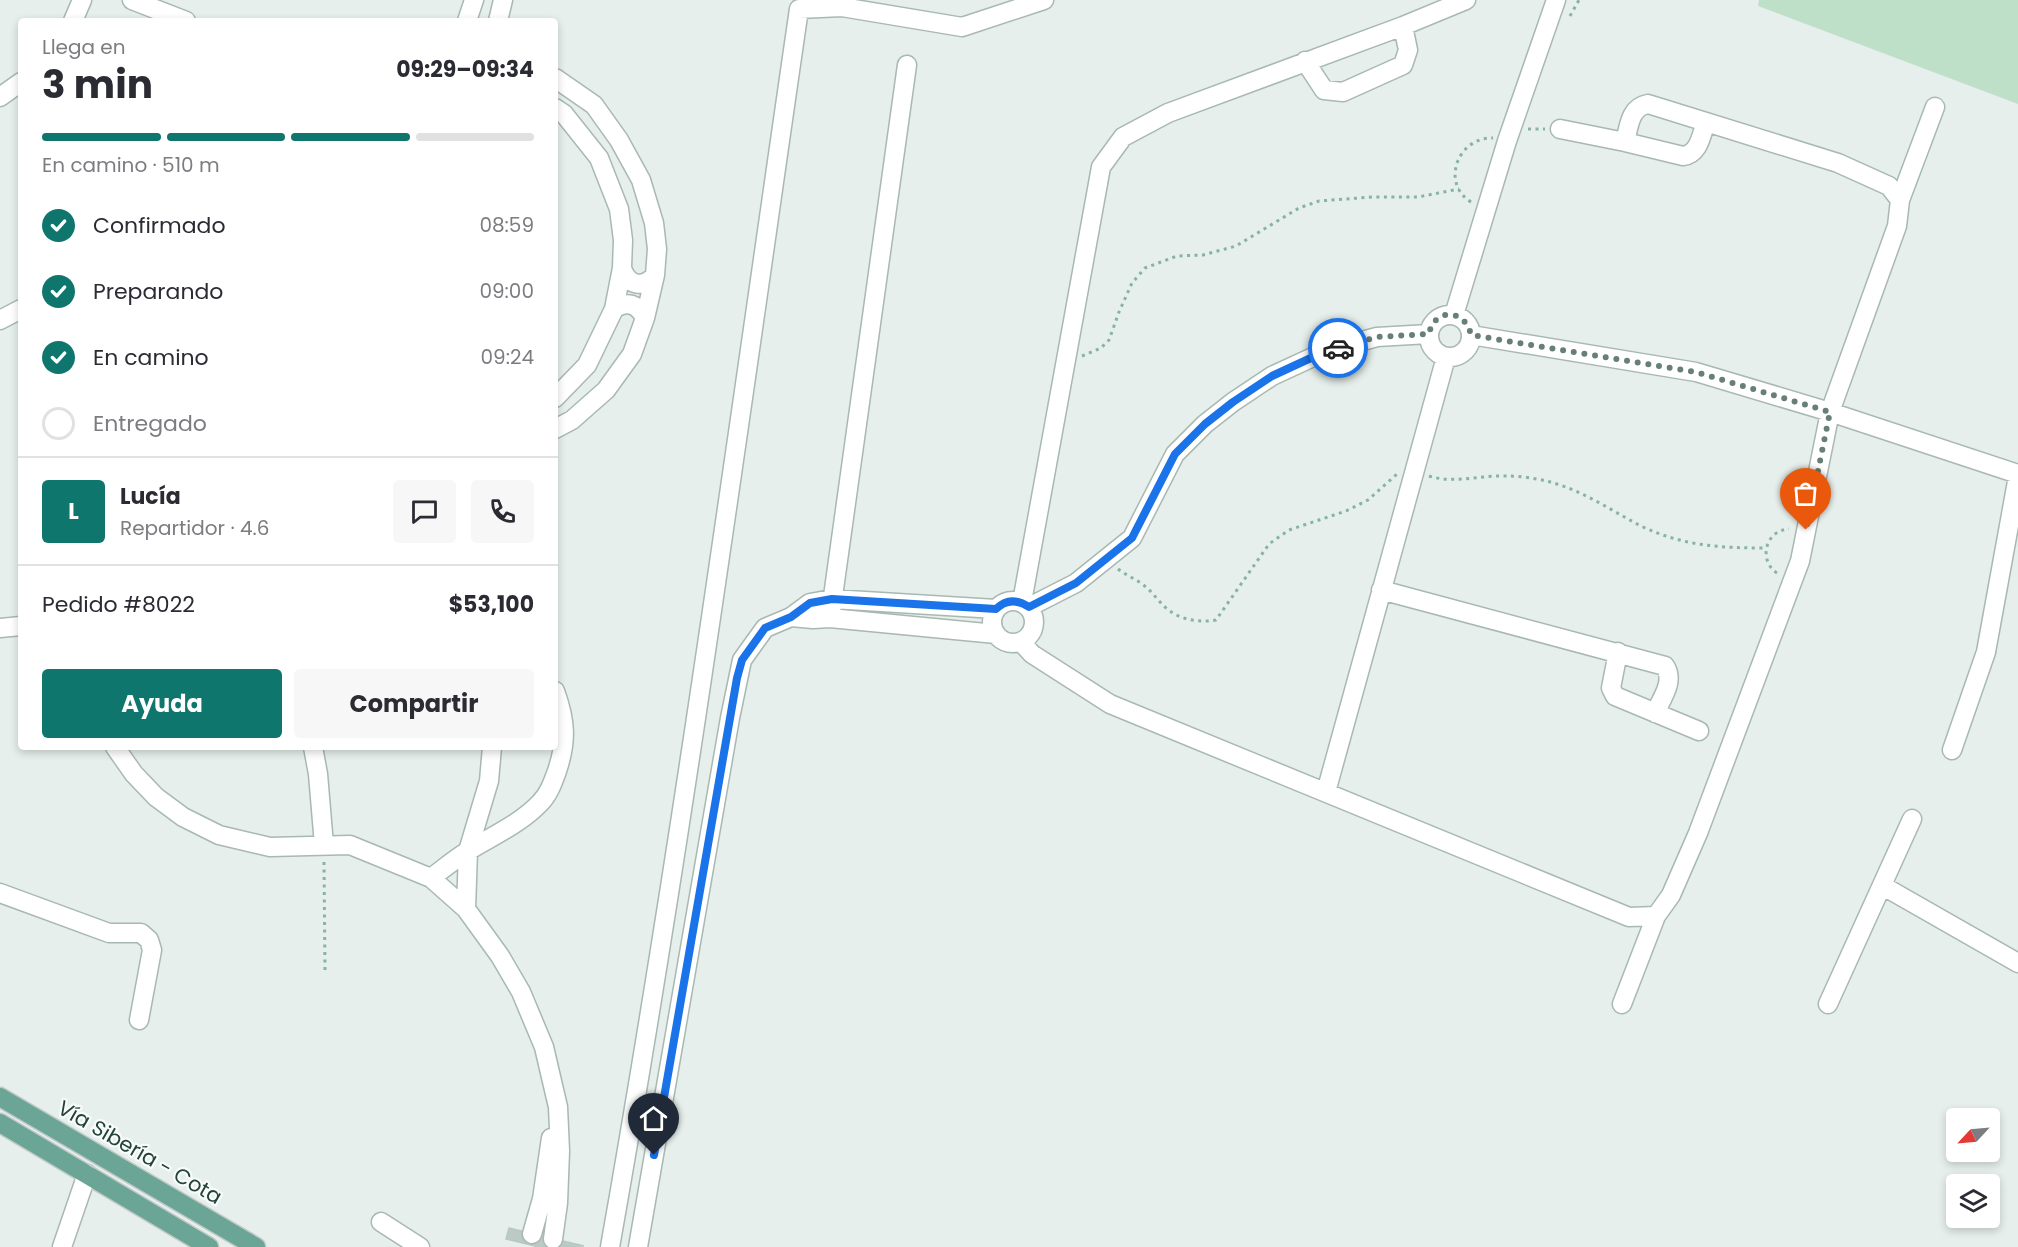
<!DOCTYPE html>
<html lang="es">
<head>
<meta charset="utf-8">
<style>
  body { margin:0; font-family:Poppins,sans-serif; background:#f7f7f7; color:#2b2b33; height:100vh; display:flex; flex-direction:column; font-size:22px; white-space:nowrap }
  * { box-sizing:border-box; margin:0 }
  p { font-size:20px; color:#7c7c81 }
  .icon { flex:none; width:33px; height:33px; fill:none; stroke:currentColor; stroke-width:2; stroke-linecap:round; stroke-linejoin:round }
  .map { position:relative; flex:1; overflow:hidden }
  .details { position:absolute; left:18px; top:18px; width:540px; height:732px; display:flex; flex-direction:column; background:#fff; border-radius:6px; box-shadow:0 3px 9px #0003 }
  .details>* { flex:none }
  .needle { width:39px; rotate:244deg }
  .buttons { position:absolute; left:1946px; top:1108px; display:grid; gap:12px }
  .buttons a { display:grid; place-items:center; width:54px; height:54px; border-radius:6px; background:#fff; box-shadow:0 3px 9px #0003; font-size:30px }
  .pin { position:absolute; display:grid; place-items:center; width:51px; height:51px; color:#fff; margin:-62px -26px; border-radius:50% 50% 50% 0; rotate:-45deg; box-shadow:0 0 6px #0007 }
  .pin .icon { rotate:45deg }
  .courier { position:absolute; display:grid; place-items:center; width:60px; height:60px; margin:-30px; border:4px solid #1a73e8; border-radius:50%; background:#fff; color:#222; box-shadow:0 2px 8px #0007 }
  .headline em { font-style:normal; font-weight:700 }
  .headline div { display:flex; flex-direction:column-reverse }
  .headline { display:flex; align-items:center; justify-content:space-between; height:102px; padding:0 24px }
  h1 { font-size:39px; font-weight:700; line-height:45px }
  .bar { display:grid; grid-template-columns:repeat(4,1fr); gap:9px 6px; align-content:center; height:72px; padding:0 24px }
  .bar i { height:8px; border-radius:4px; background:#e1e1e2 }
  .bar .selected { background:#0f766e }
  .bar p { grid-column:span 4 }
  .line { display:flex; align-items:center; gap:15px; padding:0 24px; border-top:2px solid #e1e1e2 }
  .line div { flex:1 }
  .round { display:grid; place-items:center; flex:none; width:63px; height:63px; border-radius:6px; background:#f7f7f7 }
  ol { padding:0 24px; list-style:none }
  li { display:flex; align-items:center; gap:18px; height:66px }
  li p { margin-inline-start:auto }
  li .icon { padding:6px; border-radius:50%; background:#0f766e; color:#fff; stroke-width:4 }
  li:last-child { color:#7c7c81 }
  li i { width:33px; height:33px; border:3px solid #e1e1e2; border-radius:50% }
  .cta { display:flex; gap:12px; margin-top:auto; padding:12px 24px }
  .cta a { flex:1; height:69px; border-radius:6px; background:#0f766e; color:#fff; font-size:24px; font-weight:700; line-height:69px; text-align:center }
  .cta a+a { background:#f7f7f7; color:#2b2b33 }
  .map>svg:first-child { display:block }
  .green { fill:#bfe0c8 }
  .building { fill:#bbcac4; stroke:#b8c9c2; stroke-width:1.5 }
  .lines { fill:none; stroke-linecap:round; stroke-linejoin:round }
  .minor-casing { stroke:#a8b8b2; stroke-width:21 }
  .major-casing { stroke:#c2cac8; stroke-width:21 }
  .path { stroke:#86b3a5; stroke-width:3; stroke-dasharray:3 4.5; stroke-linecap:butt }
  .minor { stroke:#fff; stroke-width:18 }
  .major { stroke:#6aa596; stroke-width:18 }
  .done { stroke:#687f78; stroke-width:6; stroke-dasharray:0 10.8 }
  .route { stroke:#1a73e8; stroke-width:8 }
  .labels { text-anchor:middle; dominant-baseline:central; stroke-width:4.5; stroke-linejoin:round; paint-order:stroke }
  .street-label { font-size:21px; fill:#24423a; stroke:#f7fbf9 }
</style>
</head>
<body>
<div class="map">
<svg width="2018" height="1247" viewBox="0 0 2018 1247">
  <rect width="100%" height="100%" fill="#e6efeb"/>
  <path class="green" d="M 1759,0 L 2018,0 L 2018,104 L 1758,6 Z"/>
  <path class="building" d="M 509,1228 L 584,1246 L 539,1247 L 506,1239 Z"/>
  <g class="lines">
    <defs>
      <path id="minor" d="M 132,0 L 186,21
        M 73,21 L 82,0
        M 467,21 L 474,0
        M 498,21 L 503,0
        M 1305,61 L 1324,90 L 1343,92 L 1403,65 L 1408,50 L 1403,26
        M 555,78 L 594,105 L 619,140 L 641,180 L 654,223 L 657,249 L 655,275 L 645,318 L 632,354 L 606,390 L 572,420 L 555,429
        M 0,97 L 21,82
        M 555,108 L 564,114 L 599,158 L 619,209 L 623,240 L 622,268 L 614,309 L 587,365 L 555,398
        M 1560,129 L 1625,142 L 1683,156 C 1699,154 1701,136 1706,122
        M 1625,142 C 1629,126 1630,107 1648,104 L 1838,163 L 1889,186 L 1900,200
        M 622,268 C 628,286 643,289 655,275
        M 614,309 C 627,300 638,304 645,318
        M 1454,315 L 1507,141 L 1556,0
        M1429 336a21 21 0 1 1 42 0a21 21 0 1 1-42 0Z
        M 0,320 L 21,309
        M 1471,335 L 1696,372 L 1830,412 L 2018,474
        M 1381,590 L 1665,666 C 1675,681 1662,698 1655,713
        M992 622a21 21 0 1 1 42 0a21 21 0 1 1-42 0Z
        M 1022,602 L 1101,167 L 1123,137 L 1168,113 L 1403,26 L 1466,0
        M 1029,607 L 1076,583 L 1132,538 L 1175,454 L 1205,424 L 1233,402 L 1272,376 L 1326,351 L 1377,337 L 1429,334
        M 791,617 L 813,619 L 830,618 L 996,634
        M 830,618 L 907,65
        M 0,628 L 21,626
        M 1021,642 L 1032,654 L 1110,704 L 1629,917 L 1656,916
        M 1618,652 L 1611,688 L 1615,696 L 1699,731
        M 115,747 L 134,774 L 156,797 L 183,817 L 219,835 L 270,847 L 350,845 L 431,878 L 466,909 L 500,956 L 521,992 L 544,1047 L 558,1107 L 560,1151 L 558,1203 L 553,1239
        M 313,747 L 318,774 L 324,845
        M 1952,750 L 1986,652 L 2018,476
        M 1326,792 L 1446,357
        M 431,878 C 443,869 455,859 468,851 C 492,836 520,824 540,803 C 549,794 553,782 557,771 C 567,741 566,721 555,691
        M 1883,886 L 2018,963
        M 0,893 L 109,933 L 141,933 L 149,940 L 152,950 L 139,1020
        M 466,909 L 468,851 L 489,781 L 492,747
        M 1622,1004 L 1656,916 L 1671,895 L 1698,833 L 1800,561 L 1830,412 L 1897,226 L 1900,200 L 1935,107
        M 1828,1004 L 1912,819
        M 381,1222 L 420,1247
        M 532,1234 L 542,1199 L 551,1138
        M 62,1247 L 87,1174
        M 610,1247 C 683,836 739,422 799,9 L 842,7 L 962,27 L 1044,0
        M 638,1247 L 730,718 L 742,660 L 765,628 L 791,617 L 810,603 L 832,599 L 996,609"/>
      <path id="major" d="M 0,1097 L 256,1247
        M 0,1123 L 209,1247"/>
    </defs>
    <use href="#minor" class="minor-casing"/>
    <use href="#major" class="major-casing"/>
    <path class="path" d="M 1570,16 L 1579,0
      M 1528,129 L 1545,129
      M 1471,202 C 1440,183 1458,137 1493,138
      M 1082,356 L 1101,348 L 1109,340 L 1119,312 L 1132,283 L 1145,268 L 1177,256 L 1203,255 L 1236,246 L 1299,208 L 1319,201 L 1372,197 L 1418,197 L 1459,189
      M 1429,476 C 1454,484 1480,475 1506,476 C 1519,476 1534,478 1546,481 C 1581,489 1610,510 1641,526 C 1683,546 1720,548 1766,548
      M 1118,569 C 1127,576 1138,580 1146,587 C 1154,594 1159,602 1166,608 C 1180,620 1199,623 1216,620 L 1269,544 L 1289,530 L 1346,511 L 1368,500 L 1397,474
      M 1777,573 C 1758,561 1765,530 1789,529
      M 324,862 L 325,972"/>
    <use href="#minor" class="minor"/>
    <use href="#major" class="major"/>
  </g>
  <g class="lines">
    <path class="done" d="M 1338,348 L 1377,337 L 1429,334 C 1434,308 1465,308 1471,335 L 1696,372 L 1830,412 L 1806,530"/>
    <path class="route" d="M 654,1155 L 737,678 L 742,660 L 765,628 L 791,617 L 810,603 L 832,599 L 996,609 C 1006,599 1017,599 1029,607 L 1076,583 L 1132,538 L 1175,454 L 1205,424 L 1233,402 L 1272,376 L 1326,351 L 1338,348"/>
  </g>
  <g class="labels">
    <g class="street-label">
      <text transform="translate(140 1152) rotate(30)">Vía Sibería - Cota</text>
    </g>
  </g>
</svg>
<div class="buttons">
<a><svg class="needle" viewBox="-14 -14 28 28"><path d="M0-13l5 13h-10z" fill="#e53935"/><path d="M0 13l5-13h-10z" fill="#7c7c81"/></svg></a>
<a><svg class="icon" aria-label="layers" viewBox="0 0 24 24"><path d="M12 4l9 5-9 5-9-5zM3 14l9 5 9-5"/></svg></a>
</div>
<div class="pin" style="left:1806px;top:530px;background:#ea580c"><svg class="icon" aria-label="bag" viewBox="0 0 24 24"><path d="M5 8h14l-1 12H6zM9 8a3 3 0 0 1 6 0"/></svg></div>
<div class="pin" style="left:654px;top:1155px;background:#1f2937"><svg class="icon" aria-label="home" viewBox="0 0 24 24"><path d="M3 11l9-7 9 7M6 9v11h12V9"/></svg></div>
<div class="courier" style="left:1338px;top:348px"><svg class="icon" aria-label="car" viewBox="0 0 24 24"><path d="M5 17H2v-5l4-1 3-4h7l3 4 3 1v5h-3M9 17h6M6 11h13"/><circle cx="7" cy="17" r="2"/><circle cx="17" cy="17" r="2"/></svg></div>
<section class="details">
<div class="headline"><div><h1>3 min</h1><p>Llega en</p></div><em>09:29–09:34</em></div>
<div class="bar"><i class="selected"></i><i class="selected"></i><i class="selected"></i><i></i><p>En camino · 510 m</p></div>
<ol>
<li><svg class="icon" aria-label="check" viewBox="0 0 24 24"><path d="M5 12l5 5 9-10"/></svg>Confirmado<p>08:59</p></li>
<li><svg class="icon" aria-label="check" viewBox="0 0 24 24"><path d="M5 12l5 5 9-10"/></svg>Preparando<p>09:00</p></li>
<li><svg class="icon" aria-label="check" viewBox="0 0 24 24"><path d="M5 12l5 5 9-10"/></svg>En camino<p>09:24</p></li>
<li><i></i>Entregado</li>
</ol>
<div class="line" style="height:108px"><b class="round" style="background:#0f766e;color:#fff">L</b><div><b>Lucía</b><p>Repartidor · 4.6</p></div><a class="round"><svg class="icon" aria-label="chat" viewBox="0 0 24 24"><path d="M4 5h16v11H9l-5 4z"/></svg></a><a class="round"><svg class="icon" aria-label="phone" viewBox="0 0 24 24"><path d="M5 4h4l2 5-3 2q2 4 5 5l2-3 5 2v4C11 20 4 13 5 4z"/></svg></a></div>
<div class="line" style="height:78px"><div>Pedido #8022</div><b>$53,100</b></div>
<div class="cta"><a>Ayuda</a><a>Compartir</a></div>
</section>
</div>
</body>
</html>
